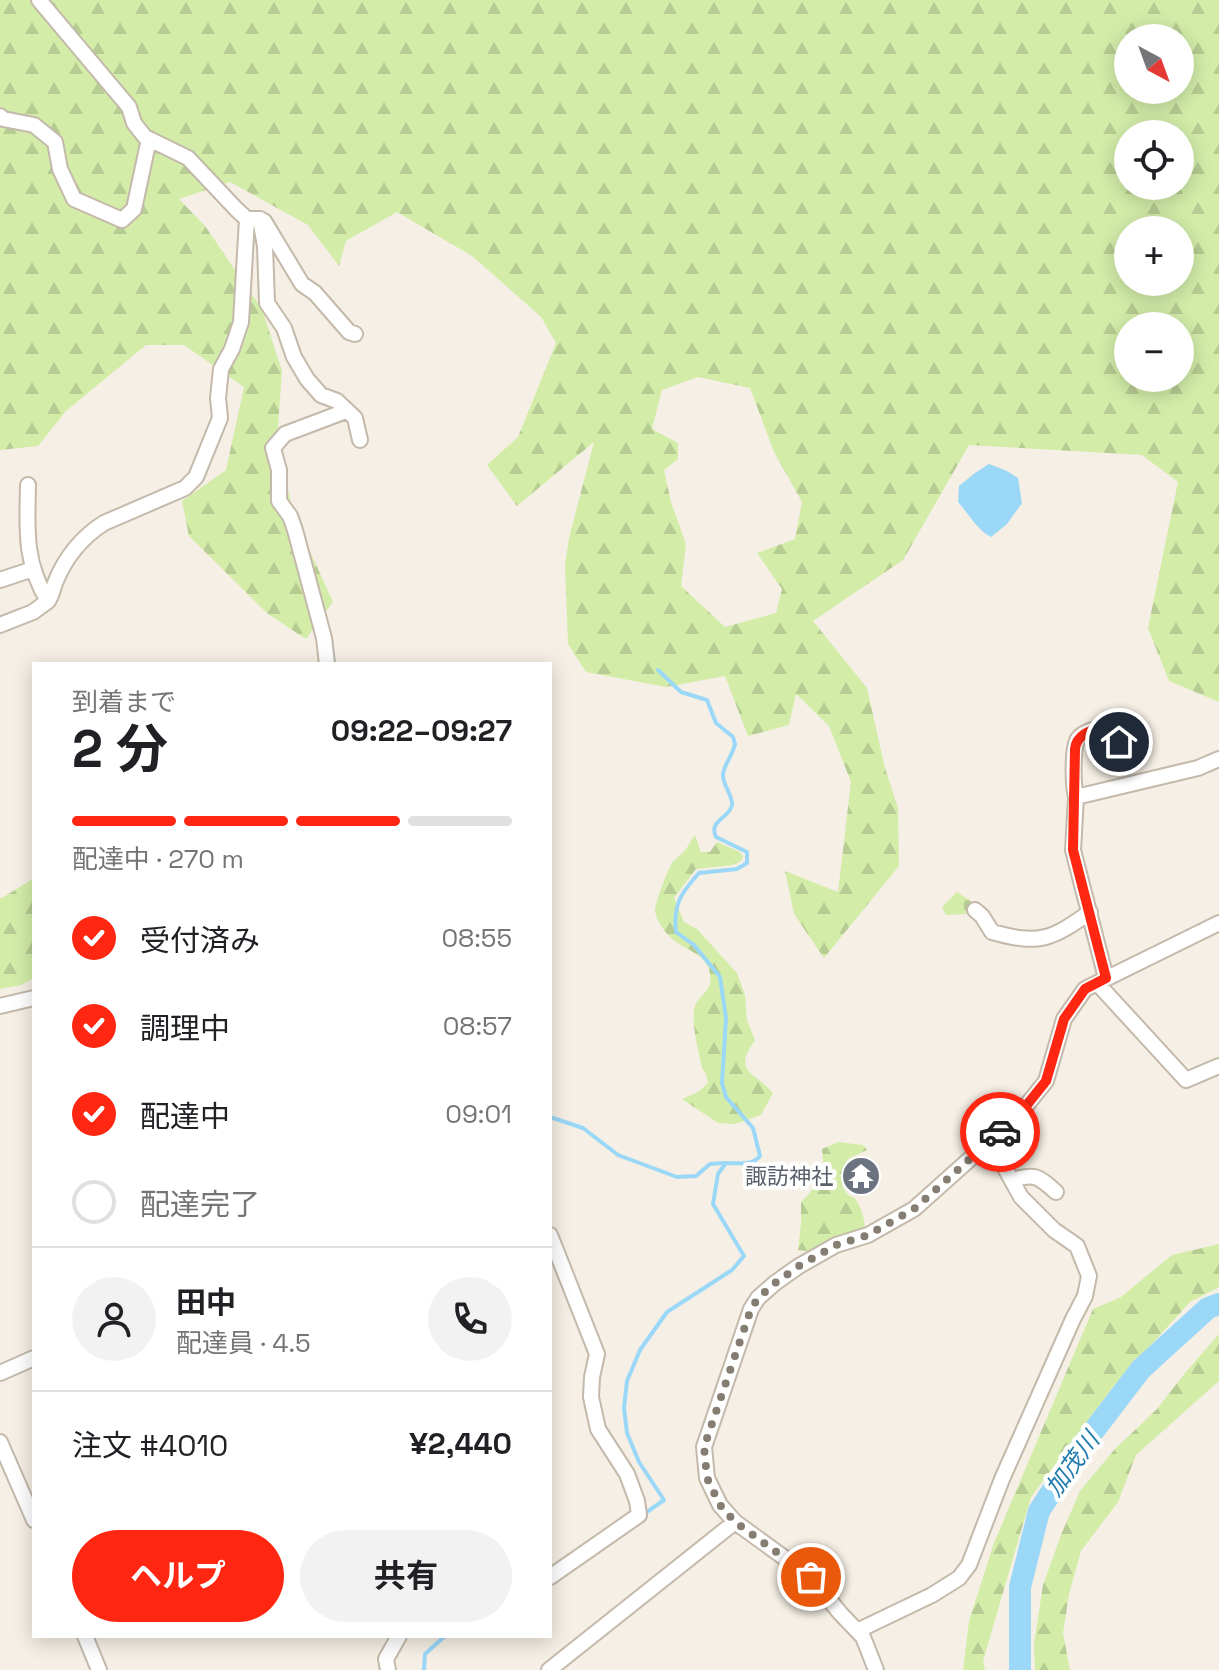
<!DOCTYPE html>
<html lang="ja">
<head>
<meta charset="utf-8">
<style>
  body { margin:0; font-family:"Space Grotesk","Noto Sans JP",sans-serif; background:#f2f2f2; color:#202124; height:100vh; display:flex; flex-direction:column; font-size:30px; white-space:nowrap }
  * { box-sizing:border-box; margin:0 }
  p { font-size:26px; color:#757577 }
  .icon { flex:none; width:44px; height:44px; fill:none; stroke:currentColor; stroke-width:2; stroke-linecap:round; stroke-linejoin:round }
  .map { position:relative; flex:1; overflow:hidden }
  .sheet { position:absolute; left:32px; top:662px; width:520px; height:976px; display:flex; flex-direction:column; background:#fff; border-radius:0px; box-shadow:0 4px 20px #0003 }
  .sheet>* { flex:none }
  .needle { width:52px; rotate:139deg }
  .tools { position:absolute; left:1114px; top:24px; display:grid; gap:16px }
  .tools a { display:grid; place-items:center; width:80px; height:80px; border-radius:50%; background:#fff; box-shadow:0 4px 20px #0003; font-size:40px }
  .pin { position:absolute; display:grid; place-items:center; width:68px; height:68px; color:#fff; margin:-34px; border:4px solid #fff; border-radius:50%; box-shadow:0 2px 8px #0007 }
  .courier { position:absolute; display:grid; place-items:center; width:80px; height:80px; margin:-40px; border:6px solid #ff2612; border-radius:50%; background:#fff; color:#222; box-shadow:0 2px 10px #0007 }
  .head em { font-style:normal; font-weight:700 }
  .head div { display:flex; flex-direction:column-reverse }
  .head { display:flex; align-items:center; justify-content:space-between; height:136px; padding:0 40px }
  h1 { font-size:52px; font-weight:700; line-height:60px }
  .bar { display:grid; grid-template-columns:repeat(4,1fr); gap:12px 8px; align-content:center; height:96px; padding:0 40px }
  .bar i { height:10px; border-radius:6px; background:#e0e0e0 }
  .bar .active { background:#ff2612 }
  .bar p { grid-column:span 4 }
  .line { display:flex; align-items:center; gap:20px; padding:0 40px; border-top:2px solid #e0e0e0 }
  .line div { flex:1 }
  .round { display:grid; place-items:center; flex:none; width:84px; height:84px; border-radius:42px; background:#f2f2f2 }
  ol { padding:0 40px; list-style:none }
  li { display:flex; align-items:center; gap:24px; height:88px }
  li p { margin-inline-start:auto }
  li .icon { padding:8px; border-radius:50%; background:#ff2612; color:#fff; stroke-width:4 }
  li:last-child { color:#757577 }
  li i { width:44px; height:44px; border:4px solid #e0e0e0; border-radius:50% }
  .action { display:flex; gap:16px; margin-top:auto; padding:16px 40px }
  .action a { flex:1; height:92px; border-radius:48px; background:#ff2612; color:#fff; font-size:32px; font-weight:700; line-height:92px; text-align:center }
  .action a+a { background:#f2f2f2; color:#202124 }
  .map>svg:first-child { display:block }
  .forest { fill:url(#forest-firs); fill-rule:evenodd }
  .cemetery { fill:url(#cemetery-stones) }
  .water { fill:#9bd8f8 }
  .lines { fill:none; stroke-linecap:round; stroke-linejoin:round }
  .stream { stroke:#9bd8f8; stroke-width:4 }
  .river { stroke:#9bd8f8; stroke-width:22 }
  .street-casing { stroke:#c4b9aa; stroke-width:18 }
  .street { stroke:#fff; stroke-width:14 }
  .done { stroke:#857d72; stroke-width:8; stroke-dasharray:0 14.4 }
  .route { stroke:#ff2612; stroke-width:10 }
  .labels { text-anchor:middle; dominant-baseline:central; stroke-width:8; stroke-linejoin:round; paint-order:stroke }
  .worship-label { font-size:22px; fill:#5b616d; stroke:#fff; text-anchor:end }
  .water-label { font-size:24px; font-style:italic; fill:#1f7bae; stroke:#fff }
</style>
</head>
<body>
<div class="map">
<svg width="1219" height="1670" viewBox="0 0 1219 1670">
  <defs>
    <pattern id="forest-firs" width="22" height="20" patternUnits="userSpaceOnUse" patternTransform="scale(2)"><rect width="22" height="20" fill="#d3eda9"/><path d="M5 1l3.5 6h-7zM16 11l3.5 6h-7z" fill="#b7cc92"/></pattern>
    <pattern id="cemetery-stones" width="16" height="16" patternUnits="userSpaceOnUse" patternTransform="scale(2)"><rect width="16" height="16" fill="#d3eda9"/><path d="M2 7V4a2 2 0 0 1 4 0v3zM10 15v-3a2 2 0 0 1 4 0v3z" fill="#b7cc92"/></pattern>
  </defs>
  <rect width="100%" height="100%" fill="#f5efe5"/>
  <path class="forest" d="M 0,0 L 1219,0 L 1219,702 L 1169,681 L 1148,628 L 1178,482 L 1142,455 L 969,445 L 903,560 L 813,621 L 867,688 L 885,768 L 898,808 L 899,866 L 824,958 L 794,914 L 785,871 L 838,892 L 851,782 L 829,726 L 796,694 L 789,725 L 748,736 L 725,676 L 666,687 L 586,672 L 568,644 L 565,565 L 569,538 L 594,442 L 517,506 L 487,465 L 518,437 L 556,343 L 541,317 L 472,256 L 397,212 L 346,241 L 339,266 L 308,225 L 230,182 L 179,199 L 205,226 L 262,309 L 282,371 L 277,440 L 294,516 L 333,602 L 306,639 L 268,614 L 189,536 L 182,501 L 226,470 L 244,387 L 184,345 L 146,345 L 66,411 L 38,446 L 0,450 ZM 1128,38 L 1180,38 L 1180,90 L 1128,90 ZM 1128,134 L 1180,134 L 1180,186 L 1128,186 ZM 1128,230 L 1180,230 L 1180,282 L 1128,282 ZM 1128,326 L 1180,326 L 1180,378 L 1128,378 ZM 698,377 L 750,388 L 774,452 L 802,502 L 795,539 L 757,553 L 782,589 L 776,613 L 725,627 L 681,586 L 686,544 L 671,502 L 664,470 L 678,459 L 678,443 L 652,429 L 662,390 Z
    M 695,835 L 701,852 L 710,852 L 717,842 L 740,852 L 743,857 L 741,861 L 733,865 L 696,869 L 674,898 L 684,922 L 697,929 L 737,973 L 745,995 L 747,1020 L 755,1040 C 732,1073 754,1071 773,1093 L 761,1115 L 735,1124 L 718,1123 L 682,1099 L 698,1092 L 708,1083 L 706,1074 L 702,1068 C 699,1052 690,1021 695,1006 C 700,994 713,991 710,974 C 707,953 682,949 670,937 C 664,931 655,918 655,910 C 656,901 667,871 672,863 C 676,858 681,855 685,850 C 690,845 691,839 695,835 Z
    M 34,878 L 34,978 L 21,985 L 0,989 L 0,898 L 2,898 Z
    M 838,1142 L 863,1145 L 867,1150 L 848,1159 C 839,1173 838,1192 855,1198 C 861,1209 866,1219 864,1231 L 807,1251 L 798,1250 L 801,1223 L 801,1202 L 809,1194 L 824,1172 L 822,1149 Z
    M 1219,1244 L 1219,1287 L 1190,1302 L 1112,1388 L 1031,1497 L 983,1661 L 985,1670 L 963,1670 L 969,1621 L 994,1543 L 1093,1309 L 1121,1297 L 1172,1255 Z
    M 1219,1334 L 1219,1381 L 1136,1455 L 1118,1502 L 1081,1551 L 1069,1594 L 1063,1633 L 1070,1670 L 1035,1670 L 1034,1644 L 1043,1585 L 1061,1535 L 1080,1491 L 1114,1450 L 1157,1409 L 1185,1373 Z"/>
  <path class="cemetery" d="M 957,892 L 975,904 L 967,914 L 946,915 L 942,907 Z"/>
  <path class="water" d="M 989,464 L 1007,471 L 1018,478 L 1022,503 L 1007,524 L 991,537 C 977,530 969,514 958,502 L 959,486 L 975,473 Z"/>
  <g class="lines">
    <path class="stream" d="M 331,638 L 334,664
      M 550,1117 L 583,1128 L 618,1155 L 677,1177 L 696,1176 L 710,1164 L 724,1163
      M 644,1514 L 664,1500 L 639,1462 L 627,1433 L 624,1408 L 627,1381 L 640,1350 L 667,1312 L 732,1270 L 744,1256 L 713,1204 L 718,1174 L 726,1163 C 738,1163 752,1166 760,1156 L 753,1128 L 726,1097 L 722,1083 L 726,1018 L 720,977 L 694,945 L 676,932 C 673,904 681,893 699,873 L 737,869 L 747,863 L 747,852 L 716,837 C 708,820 730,818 732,805 C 733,795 722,785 723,774 C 725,763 733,754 735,744 L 733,737 L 716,723 L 707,700 L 681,692 L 658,670
      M 424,1670 L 425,1654 L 445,1636"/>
    <path class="river" d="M 1020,1670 L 1020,1587 L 1039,1511 L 1079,1450 L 1141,1369 L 1208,1308 L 1219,1304"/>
    <defs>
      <path id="street" d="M 39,0 L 129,107 L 134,123 L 145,137 L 188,158 L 237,210 L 247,219 L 260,219 L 265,246 L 267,303 L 284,328 L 294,357 L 307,379 L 321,395 L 337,401 L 355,418 L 360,440
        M 0,116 L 3,119 L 34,125 L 55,142 L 60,169 L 74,199 L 122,220 L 134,209 L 149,139
        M 264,221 L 302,284 L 315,293 L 349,332 L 355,334
        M 0,580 L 33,569
        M 48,601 C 52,595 53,589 55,583 C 65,558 82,537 104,523 L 185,488 L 196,477 L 220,418 L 218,398 L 221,369 L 232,349 L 241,322 L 247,219
        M 0,625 L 33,612 L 48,601 C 24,562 27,529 28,485
        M 327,664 L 324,638 L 295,530 L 290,516 L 279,501 L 279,470 L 273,448 L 285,434 L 346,411
        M 1076,797 C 1073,786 1072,747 1078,739 C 1083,731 1099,728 1107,726 L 1114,732 L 1119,742
        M 975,910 L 982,916 L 992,932 C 1039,945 1051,940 1090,912
        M 1106,978 L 1073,850 L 1076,797 L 1198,768 L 1219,759
        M 1097,983 L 1186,1080 L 1219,1066
        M 0,1006 L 34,998
        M 1012,1180 C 1035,1173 1038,1176 1056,1192
        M 550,1235 L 597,1354 L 592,1377 L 591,1397 L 598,1429 L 627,1474 L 637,1501 L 639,1515 L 550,1577
        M 0,1373 L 34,1358
        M 0,1442 L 34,1520
        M 857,1631 L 932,1595 L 959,1578 L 969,1565 L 1002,1479 L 1073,1319 L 1085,1296 L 1089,1276 L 1077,1246 L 1054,1230 L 1021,1197 L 990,1141
        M 85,1636 L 99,1670
        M 388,1670 L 386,1659 L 399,1636
        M 549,1670 L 735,1522
        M 876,1670 L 863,1637 L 840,1613 L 811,1577 L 735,1522 L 720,1505 L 707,1478 L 704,1447 L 751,1309 L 758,1298 L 775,1283 L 799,1266 L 836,1245 L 868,1235 L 914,1209 L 1018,1116 L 1046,1081 L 1064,1019 L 1085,989 L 1219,923"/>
    </defs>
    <use href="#street" class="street-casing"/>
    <use href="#street" class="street"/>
  </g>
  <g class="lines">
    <path class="done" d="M 811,1577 L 735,1522 L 720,1505 L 707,1478 L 704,1447 L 751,1309 L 758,1298 L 775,1283 L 799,1266 L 836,1245 L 868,1235 L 914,1209 L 1000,1132"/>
    <path class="route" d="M 1000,1132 L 1018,1116 L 1046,1081 L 1064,1019 L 1085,989 L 1106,978 L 1073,850 L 1075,749 C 1077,733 1093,730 1107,726 L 1114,732 L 1119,742"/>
  </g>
  <defs>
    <symbol id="temple-disc" viewBox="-11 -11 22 22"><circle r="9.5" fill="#6b7280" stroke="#fff"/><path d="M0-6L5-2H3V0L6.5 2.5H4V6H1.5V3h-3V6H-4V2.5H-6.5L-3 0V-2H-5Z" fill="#fff"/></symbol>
  </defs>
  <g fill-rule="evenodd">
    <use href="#temple-disc" x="839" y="1154" width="44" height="44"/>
  </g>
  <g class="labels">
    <g class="worship-label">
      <text x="833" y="1176">諏訪神社</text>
    </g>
    <g class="water-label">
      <text transform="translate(1072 1464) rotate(-54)">加茂川</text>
    </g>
  </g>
</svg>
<div class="tools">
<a><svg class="needle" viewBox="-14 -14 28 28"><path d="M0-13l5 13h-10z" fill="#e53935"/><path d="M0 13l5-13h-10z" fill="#757577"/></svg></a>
<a><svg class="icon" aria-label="locate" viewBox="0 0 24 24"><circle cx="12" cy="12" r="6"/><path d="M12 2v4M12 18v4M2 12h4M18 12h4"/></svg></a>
<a>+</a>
<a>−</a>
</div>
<div class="pin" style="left:811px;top:1577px;background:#ea580c"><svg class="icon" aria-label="bag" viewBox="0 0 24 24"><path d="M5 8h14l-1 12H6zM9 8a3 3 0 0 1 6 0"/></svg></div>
<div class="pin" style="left:1119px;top:742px;background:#1f2937"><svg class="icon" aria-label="home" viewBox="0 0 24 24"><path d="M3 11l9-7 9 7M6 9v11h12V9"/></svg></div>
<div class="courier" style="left:1000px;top:1132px"><svg class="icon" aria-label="car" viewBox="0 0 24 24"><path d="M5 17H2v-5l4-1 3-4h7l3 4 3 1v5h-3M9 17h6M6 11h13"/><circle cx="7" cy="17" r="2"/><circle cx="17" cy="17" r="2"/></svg></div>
<section class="sheet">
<div class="head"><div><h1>2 分</h1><p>到着まで</p></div><em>09:22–09:27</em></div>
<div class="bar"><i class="active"></i><i class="active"></i><i class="active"></i><i></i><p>配達中 · 270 m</p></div>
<ol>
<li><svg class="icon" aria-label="check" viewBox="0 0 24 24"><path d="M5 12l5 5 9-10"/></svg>受付済み<p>08:55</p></li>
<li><svg class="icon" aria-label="check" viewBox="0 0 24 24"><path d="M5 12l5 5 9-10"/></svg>調理中<p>08:57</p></li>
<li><svg class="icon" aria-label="check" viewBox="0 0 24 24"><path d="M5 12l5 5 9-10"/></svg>配達中<p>09:01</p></li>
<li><i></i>配達完了</li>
</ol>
<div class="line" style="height:144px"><a class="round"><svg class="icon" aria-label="person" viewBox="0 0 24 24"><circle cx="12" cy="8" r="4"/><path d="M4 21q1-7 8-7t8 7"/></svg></a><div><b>田中</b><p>配達員 · 4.5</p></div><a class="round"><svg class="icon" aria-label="phone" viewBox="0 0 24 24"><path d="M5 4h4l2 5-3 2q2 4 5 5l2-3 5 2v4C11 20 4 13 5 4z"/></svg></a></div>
<div class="line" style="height:104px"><div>注文 #4010</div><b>¥2,440</b></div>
<div class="action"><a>ヘルプ</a><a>共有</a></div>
</section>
</div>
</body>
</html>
